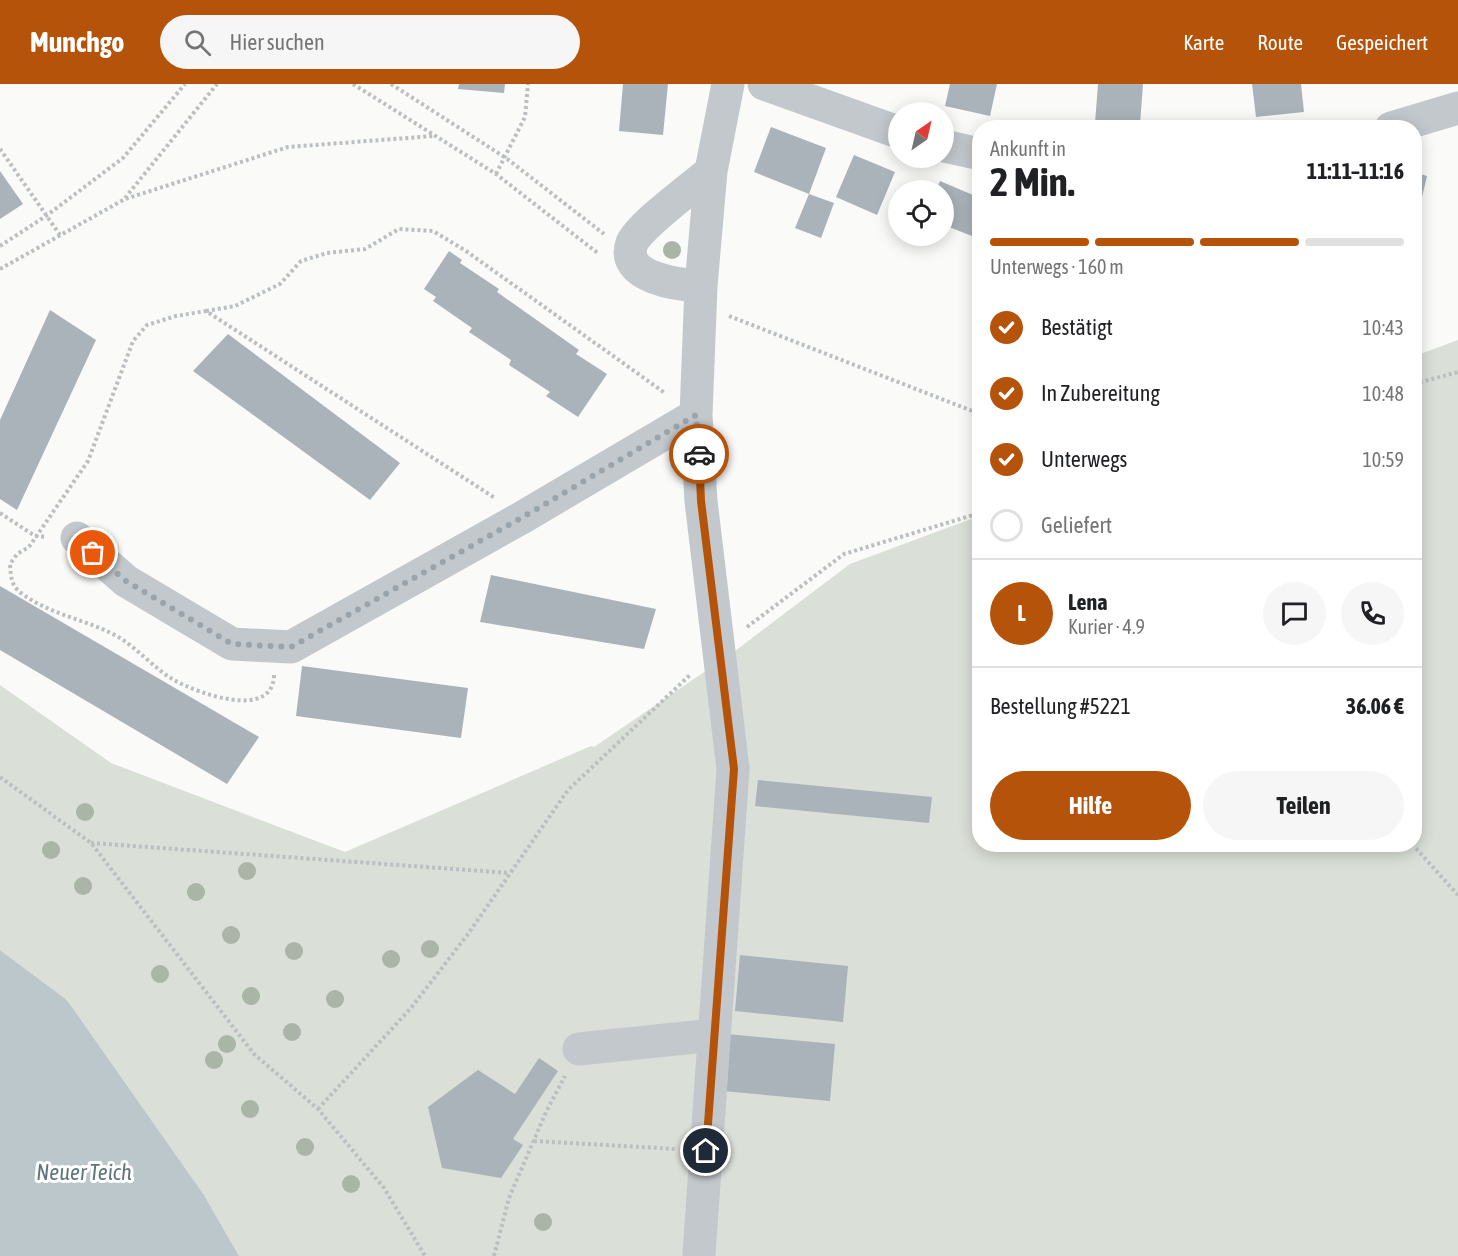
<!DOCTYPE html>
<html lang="de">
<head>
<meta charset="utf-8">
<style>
  body { margin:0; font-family:"Asap Condensed",sans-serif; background:#f6f6f6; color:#202124; height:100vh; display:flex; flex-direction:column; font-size:22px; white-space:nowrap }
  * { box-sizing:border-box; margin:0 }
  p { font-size:20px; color:#757577 }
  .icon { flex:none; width:33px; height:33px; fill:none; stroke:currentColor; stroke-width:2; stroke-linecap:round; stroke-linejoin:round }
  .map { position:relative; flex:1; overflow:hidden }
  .panel { position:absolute; left:972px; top:36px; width:450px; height:732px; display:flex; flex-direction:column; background:#fff; border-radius:24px; box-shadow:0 3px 15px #0003 }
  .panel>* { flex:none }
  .needle { width:39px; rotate:34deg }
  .fabs { position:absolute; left:888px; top:18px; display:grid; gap:12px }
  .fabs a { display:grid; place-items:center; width:66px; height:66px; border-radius:50%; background:#fff; box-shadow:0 3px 15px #0003; font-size:30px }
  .pin { position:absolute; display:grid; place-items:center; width:51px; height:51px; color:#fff; margin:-26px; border:3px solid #fff; border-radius:50%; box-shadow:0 2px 6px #0007 }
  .courier { position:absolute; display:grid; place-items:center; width:60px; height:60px; margin:-30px; border:4px solid #b45309; border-radius:50%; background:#fff; color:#222; box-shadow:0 2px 8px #0007 }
  .head em { font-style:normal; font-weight:700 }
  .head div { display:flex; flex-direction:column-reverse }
  .head { display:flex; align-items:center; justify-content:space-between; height:102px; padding:0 18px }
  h1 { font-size:39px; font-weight:700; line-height:45px }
  .bar { display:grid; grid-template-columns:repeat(4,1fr); gap:9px 6px; align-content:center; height:72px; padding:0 18px }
  .bar i { height:8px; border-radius:4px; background:#e0e0e0 }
  .bar .on { background:#b45309 }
  .bar p { grid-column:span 4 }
  .line { display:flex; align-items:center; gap:15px; padding:0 18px; border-top:2px solid #e0e0e0 }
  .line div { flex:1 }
  .round { display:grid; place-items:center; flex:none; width:63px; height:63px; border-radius:32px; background:#f6f6f6 }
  ol { padding:0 18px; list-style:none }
  li { display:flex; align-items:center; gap:18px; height:66px }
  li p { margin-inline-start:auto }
  li .icon { padding:6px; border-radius:50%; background:#b45309; color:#fff; stroke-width:4 }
  li:last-child { color:#757577 }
  li i { width:33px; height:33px; border:3px solid #e0e0e0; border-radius:50% }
  .action { display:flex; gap:12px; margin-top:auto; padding:12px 18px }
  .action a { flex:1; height:69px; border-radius:36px; background:#b45309; color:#fff; font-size:24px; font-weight:700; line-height:69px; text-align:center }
  .action a+a { background:#f6f6f6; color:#202124 }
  header { display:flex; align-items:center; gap:36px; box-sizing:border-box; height:84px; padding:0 30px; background:#b45309; color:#fff }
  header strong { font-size:28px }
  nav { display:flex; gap:33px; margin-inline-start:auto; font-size:21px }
  .search { width:420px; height:54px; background:#f6f6f6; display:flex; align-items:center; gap:15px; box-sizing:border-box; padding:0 21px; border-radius:33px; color:#757577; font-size:22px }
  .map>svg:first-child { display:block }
  .green { fill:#dadfd7 }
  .water { fill:#bbc7cb }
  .building { fill:#aab3b9 }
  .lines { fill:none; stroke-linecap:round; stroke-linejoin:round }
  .path { stroke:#bbbfc2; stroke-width:4; stroke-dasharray:3 3; stroke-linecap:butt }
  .minor { stroke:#c3c8cc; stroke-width:33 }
  .tree { fill:#aab4a7 }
  .done { stroke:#99a4ac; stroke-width:6; stroke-dasharray:0 10.8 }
  .route { stroke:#b45309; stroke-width:8 }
  .labels { text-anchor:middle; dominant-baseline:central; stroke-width:6; stroke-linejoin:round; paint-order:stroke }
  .water-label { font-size:22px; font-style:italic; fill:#60757c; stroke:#fff }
</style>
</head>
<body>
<header>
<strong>Munchgo</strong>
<div class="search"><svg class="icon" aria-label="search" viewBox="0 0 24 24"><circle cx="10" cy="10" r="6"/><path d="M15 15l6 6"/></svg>Hier suchen</div>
<nav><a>Karte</a><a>Route</a><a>Gespeichert</a></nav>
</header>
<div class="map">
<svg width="1458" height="1172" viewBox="0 0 1458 1172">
  <rect width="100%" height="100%" fill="#fafaf8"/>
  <path class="green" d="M 1458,256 L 1458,1172 L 239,1172 L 204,1111 L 67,916 L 0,866 L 0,601 L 111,679 L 345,768 L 591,662 L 594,663 L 735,567 L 850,480 L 979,432 L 980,760 L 1414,760 L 1415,272 Z"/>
  <path class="water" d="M 0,866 L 67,916 L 204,1111 L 239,1172 L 0,1172 Z"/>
  <path class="building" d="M 459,0 L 505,0 L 504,9 L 458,5 Z
    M 623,0 L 668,0 L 663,51 L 619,47 Z
    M 950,0 L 997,0 L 990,32 L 945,22 Z
    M 1098,0 L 1143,0 L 1140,41 L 1095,39 Z
    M 1252,0 L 1301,0 L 1304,28 L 1256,33 Z
    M 771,43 L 826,64 L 809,110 L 834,119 L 821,154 L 795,144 L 809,110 L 754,88 Z
    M 854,71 L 895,88 L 877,131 L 836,113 Z
    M 0,87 L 23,120 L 0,135 Z
    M 1414,88 L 1427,92 L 1415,143 L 1414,143 Z
    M 940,97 L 980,114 L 980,134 L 972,152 L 944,141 L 944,106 L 936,106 Z
    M 449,167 L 462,176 L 460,179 L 499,205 L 497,208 L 579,266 L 576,270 L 607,290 L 578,333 L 546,312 L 550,308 L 509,281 L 511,276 L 469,248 L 472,244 L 433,217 L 436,213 L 424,205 Z
    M 50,226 L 96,256 L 17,426 L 0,415 L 0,336 Z
    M 228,250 L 400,379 L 370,416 L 193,287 Z
    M 491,491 L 656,525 L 644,565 L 480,538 Z
    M 0,502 L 259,653 L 227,700 L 0,566 Z
    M 302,582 L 468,604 L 461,654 L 296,632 Z
    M 758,696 L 932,713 L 929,739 L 755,722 Z
    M 740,871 L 848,882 L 843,938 L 735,927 Z
    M 727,950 L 835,960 L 830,1017 L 723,1007 Z
    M 539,974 L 558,987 L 513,1055 L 523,1061 L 501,1094 L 442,1084 L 428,1023 L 478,986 L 515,1010 Z"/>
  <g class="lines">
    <path class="path" d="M 353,0 L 496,90 L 599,170
      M 391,0 L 506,74 L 604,150
      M 0,65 L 60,151
      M 496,90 L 525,33 L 528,0
      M 125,114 L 217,0
      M 0,162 L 46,132 L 123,74 L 185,0
      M 0,185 L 125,115 L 288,63 L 434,52
      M 206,227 L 235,222 L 280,200 L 301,177 L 327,169 L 365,165 L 399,145 L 433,147 L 466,167 L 665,309
      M 729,232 L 980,330
      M 1414,300 L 1458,288
      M 0,429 L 35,452 L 46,453
      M 747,543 L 844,470 L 980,429
      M 274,591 C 273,637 197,609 174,596 C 155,585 139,566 120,554 C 90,536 53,532 24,511 C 11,503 11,494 10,480 L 17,470 L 29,463 L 88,377 L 133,257 L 147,241 L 176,232 L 206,227 L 495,414
      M 0,693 L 91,759 L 254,970 L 318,1025 L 384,1104 L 425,1172
      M 91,759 L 510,789
      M 1412,760 L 1458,811
      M 318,1025 L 411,924 L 468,850 L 568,706 L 691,590
      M 534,1057 L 677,1065
      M 494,1172 L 509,1114 L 546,1028 L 565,992"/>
    <path class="minor" d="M 764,0 L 898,48
      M 1391,44 L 1458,24
      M 944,62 L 980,70
      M 701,202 C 680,201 619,194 632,159 C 640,141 694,102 711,87
      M 77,454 L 126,497 L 232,560 L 291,563 L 523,433 L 696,331
      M 579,965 L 714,951
      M 699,1170 L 733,685 L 701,417 L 696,331 L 701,202 L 711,87 L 728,0"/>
  </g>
  <g class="tree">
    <circle cx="672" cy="166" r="9"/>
    <circle cx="85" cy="728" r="9"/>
    <circle cx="51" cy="766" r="9"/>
    <circle cx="247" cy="787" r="9"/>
    <circle cx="83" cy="802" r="9"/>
    <circle cx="196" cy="808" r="9"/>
    <circle cx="231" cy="851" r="9"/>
    <circle cx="430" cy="865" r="9"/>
    <circle cx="294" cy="867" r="9"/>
    <circle cx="391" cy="875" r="9"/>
    <circle cx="160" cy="890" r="9"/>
    <circle cx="251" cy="912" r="9"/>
    <circle cx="335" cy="915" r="9"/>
    <circle cx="292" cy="948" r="9"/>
    <circle cx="227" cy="960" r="9"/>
    <circle cx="214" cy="976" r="9"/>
    <circle cx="250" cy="1025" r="9"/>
    <circle cx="305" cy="1063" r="9"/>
    <circle cx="351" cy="1100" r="9"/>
    <circle cx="543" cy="1138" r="9"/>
  </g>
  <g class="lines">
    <path class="done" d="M 93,469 L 126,497 L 232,560 L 291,563 L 523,433 L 696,331 L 699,370"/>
    <path class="route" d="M 699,370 L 701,417 L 734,685 L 706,1067"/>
  </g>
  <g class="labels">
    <g class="water-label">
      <text x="84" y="1088">Neuer Teich</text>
    </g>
  </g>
</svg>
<div class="fabs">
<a><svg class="needle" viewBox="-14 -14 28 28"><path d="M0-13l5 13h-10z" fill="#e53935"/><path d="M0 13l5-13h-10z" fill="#757577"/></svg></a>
<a><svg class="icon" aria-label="locate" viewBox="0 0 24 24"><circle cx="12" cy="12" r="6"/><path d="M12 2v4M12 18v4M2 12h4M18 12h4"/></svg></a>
</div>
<div class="pin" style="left:93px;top:469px;background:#ea580c"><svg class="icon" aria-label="bag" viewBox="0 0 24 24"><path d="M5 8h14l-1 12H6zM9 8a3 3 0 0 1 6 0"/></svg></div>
<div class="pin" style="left:706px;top:1067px;background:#1f2937"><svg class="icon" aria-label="home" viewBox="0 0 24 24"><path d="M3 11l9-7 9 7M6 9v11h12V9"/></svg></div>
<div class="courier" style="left:699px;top:370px"><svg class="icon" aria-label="car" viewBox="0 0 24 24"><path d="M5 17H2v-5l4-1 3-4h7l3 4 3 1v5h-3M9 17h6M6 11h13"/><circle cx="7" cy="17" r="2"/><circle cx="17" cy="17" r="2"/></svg></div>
<section class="panel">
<div class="head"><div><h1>2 Min.</h1><p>Ankunft in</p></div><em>11:11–11:16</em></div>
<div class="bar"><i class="on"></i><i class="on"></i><i class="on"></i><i></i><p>Unterwegs · 160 m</p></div>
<ol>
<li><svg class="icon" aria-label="check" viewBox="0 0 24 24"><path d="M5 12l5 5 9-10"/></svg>Bestätigt<p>10:43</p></li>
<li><svg class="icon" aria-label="check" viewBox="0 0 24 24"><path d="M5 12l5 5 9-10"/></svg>In Zubereitung<p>10:48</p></li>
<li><svg class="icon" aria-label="check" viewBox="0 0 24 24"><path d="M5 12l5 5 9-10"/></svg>Unterwegs<p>10:59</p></li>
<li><i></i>Geliefert</li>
</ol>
<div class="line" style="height:108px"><b class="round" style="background:#b45309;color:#fff">L</b><div><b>Lena</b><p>Kurier · 4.9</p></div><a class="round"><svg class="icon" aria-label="chat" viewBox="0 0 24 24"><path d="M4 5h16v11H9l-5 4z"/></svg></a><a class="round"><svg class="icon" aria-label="phone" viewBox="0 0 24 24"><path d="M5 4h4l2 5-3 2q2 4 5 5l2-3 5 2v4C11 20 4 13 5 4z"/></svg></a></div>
<div class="line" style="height:78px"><div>Bestellung #5221</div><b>36.06 €</b></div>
<div class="action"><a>Hilfe</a><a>Teilen</a></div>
</section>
</div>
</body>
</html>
